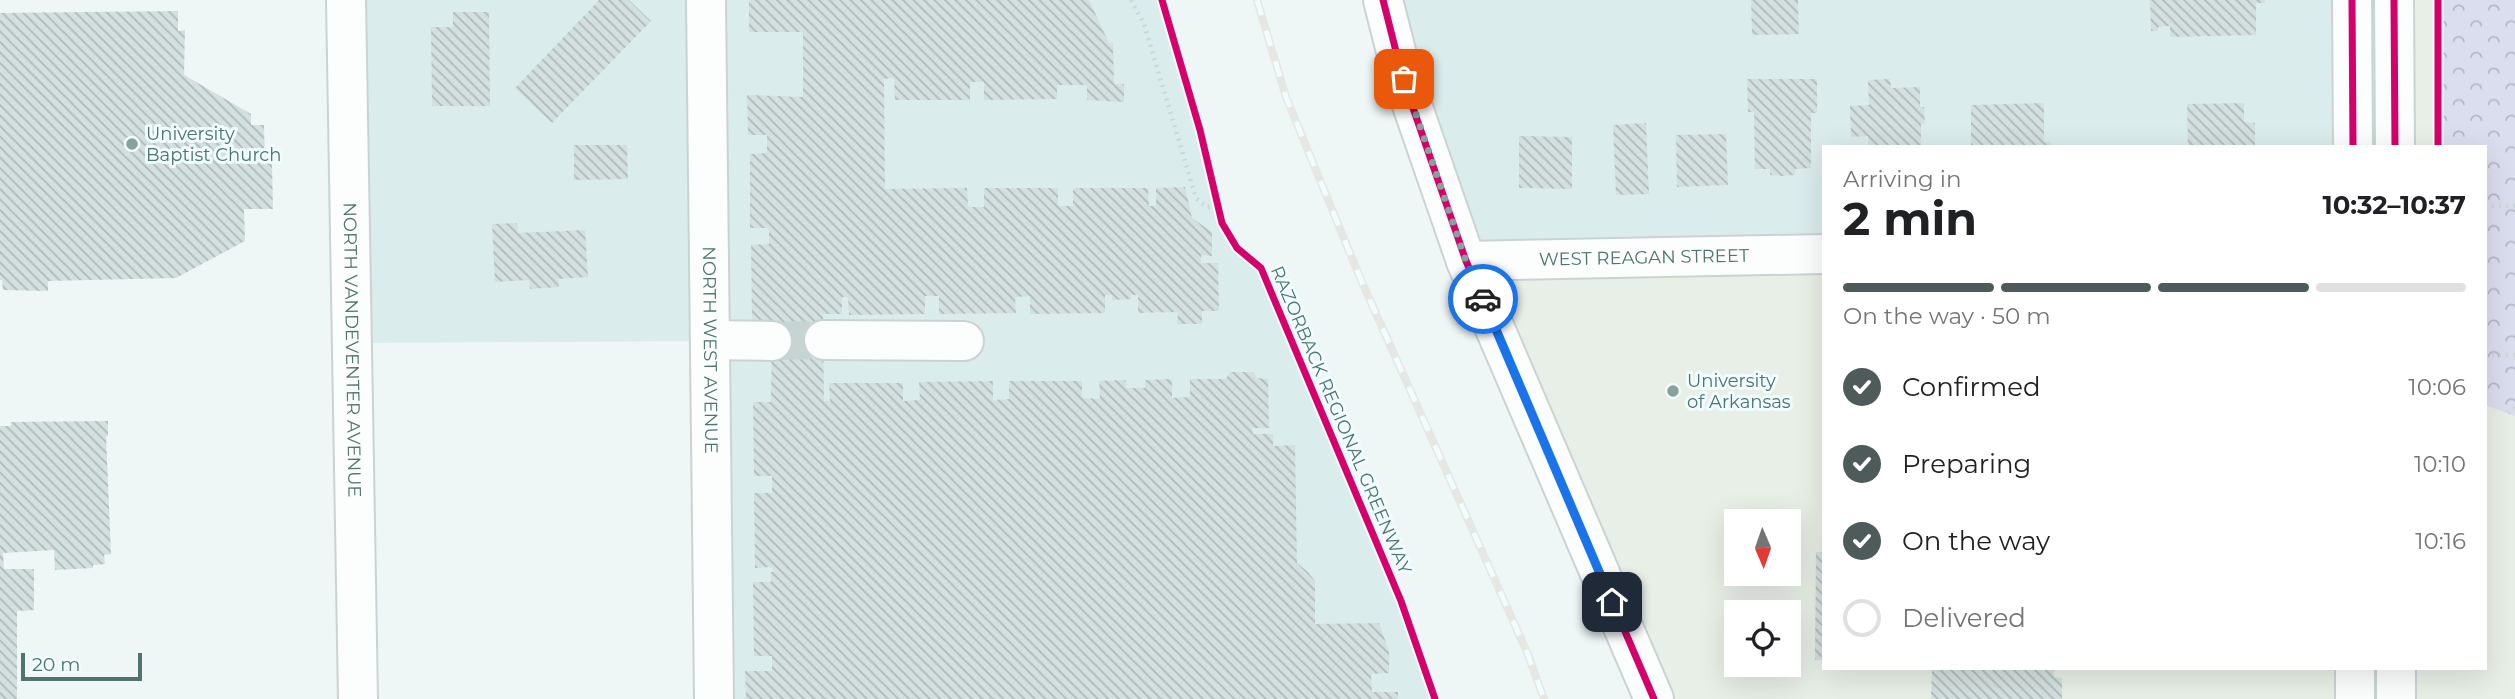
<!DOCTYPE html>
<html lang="en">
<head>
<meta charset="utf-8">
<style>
  body { margin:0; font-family:Montserrat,sans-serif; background:#f6f6f6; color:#202124; height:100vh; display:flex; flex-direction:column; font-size:26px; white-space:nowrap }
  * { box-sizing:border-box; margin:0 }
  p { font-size:23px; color:#757577 }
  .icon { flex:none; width:38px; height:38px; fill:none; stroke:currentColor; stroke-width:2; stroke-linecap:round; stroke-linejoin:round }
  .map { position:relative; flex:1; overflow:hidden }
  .side { position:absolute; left:1822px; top:145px; width:665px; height:525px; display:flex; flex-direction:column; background:#fff; border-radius:0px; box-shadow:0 7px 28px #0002 }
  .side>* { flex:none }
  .needle { width:46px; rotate:178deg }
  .fabs { position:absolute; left:1724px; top:509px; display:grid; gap:14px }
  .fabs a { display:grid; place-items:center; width:77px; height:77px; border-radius:0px; background:#fff; box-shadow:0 7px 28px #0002; font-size:35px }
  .scale { position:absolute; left:21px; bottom:18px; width:121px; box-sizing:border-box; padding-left:7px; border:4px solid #50736d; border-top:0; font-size:19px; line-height:24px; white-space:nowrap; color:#50736d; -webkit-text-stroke:5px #f0fcfd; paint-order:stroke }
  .pin { position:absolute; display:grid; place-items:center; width:60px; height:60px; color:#fff; margin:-30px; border-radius:14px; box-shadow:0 4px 10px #0006 }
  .courier { position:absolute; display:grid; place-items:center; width:70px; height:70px; margin:-35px; border:5px solid #1a73e8; border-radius:50%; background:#fff; color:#222; box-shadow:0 2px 9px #0007 }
  .overview em { font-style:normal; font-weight:700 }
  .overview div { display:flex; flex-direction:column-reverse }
  .overview { display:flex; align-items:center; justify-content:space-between; height:119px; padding:0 21px }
  h1 { font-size:46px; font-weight:700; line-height:52px }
  .bar { display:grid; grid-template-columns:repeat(4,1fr); gap:10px 7px; align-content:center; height:84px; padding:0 21px }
  .bar i { height:9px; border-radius:5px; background:#e0e0e0 }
  .bar .selected { background:#4e5b5a }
  .bar p { grid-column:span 4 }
  ol { padding:0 21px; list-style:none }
  li { display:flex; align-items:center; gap:21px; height:77px }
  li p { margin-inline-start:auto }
  li .icon { padding:7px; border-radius:50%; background:#4e5b5a; color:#fff; stroke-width:4 }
  li:last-child { color:#757577 }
  li i { width:38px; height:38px; border:4px solid #e0e0e0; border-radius:50% }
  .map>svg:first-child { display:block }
  .residential { fill:#dbeced }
  .education { fill:#e8efe6; fill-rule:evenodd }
  .park { fill:url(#park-crowns) }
  .building { fill:url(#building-back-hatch) }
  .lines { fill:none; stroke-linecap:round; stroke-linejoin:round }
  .minor-tunnel { stroke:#c6d5d4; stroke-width:38; stroke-dasharray:38 19; stroke-linecap:butt }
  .minor-casing { stroke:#cad3d3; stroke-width:42 }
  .path { stroke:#cdd7d6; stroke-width:4.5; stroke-dasharray:2 5; stroke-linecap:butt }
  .minor { stroke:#fcfefe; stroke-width:38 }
  .rail-casing { stroke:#e6e7e3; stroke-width:8 }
  .rail { stroke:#f0fcfd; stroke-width:5; stroke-dasharray:16; stroke-linecap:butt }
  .cycleway-casing { stroke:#f0fcfd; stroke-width:11 }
  .cycleway { stroke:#d6006c; stroke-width:7 }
  .done { stroke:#87a19d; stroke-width:7; stroke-dasharray:0 12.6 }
  .route { stroke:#1a73e8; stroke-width:9 }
  .poi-dot { fill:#87a19d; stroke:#f0fcfd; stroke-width:2.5 }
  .labels { text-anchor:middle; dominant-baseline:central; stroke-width:6; stroke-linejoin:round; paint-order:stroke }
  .poi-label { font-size:18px; fill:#50736d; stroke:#f0fcfd; text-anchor:start }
  .street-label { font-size:18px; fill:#50736d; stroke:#f0fcfd }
</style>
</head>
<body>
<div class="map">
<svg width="2515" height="699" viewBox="0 0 2515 699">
  <defs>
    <pattern id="park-crowns" width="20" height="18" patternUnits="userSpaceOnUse" patternTransform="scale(1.75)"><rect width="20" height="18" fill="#dbdeee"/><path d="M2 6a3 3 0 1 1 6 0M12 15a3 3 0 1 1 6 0" fill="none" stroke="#b4b8c5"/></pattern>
    <pattern id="building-back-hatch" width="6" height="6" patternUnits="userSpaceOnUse" patternTransform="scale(1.75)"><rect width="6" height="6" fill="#d4e0df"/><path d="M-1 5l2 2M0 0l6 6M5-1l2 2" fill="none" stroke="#aebab9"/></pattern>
  </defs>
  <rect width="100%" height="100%" fill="#eef6f6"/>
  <path class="residential" d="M 346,0 L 1162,0 L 1200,130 L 1222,223 L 1238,248 L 1261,268 L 1401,601 L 1435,699 L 714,699 L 710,341 L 353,343 Z
    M 1383,0 L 2352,0 L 2353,147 L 1824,147 L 1823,254 L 1466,261 Z"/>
  <path class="education" d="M 2352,0 L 2515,0 L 2515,699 L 1654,699 L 1466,261 L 1823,254 L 1824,668 L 2485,668 L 2485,147 L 2353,147 ZM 1736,522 L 1788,522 L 1788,574 L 1736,574 ZM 1736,612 L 1788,612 L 1788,665 L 1736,665 Z"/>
  <path class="park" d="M 2438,0 L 2515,0 L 2515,416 L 2485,405 L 2485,147 L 2438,147 Z"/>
  <path class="building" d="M 599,0 L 629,0 L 651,21 L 552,123 L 515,88 Z
    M 749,0 L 1089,0 L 1109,43 L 1113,43 L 1114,84 L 1124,84 L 1124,102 L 1087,100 L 1087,85 L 1057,85 L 1057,99 L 984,100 L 984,82 L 970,82 L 970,100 L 895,100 L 894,78 L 884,79 L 885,189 L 967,188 L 968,207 L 984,207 L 984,188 L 1058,188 L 1058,206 L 1073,206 L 1073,188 L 1148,188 L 1149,206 L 1156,206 L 1156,188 L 1185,187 L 1192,218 L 1212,232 L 1212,256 L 1201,255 L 1201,263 L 1218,263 L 1219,311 L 1202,311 L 1202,324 L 1177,324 L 1178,312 L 1138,313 L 1138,295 L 1131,295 L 1131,299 L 1112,300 L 1112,295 L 1105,295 L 1105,313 L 1030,314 L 1030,296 L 1015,297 L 1016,313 L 939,314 L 939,296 L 925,296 L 925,314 L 849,315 L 848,297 L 842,297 L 842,314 L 823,314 L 824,401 L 830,401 L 829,383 L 903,383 L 903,401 L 920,400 L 919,382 L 993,381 L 993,400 L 1009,399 L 1009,381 L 1082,381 L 1082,398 L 1100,399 L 1099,381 L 1126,380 L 1126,388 L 1145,388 L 1145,380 L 1172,379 L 1172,398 L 1190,397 L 1190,379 L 1226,379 L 1230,372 L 1253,372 L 1257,378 L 1268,379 L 1269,428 L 1252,428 L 1253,434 L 1273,434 L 1273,446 L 1295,445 L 1297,563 L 1308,572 L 1315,581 L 1315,624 L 1379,623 L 1389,651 L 1389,673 L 1371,674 L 1372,692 L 1398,692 L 1398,699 L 746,699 L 745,671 L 772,671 L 772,656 L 754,656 L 753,582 L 771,582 L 771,572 L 773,572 L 773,567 L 755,568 L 754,493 L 772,493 L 772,476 L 754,476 L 753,402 L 771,402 L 772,328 L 770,328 L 769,320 L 752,320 L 751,245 L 769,244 L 769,228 L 750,228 L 750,154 L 767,153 L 767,135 L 748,135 L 747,95 L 803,97 L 803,32 L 749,32 Z
    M 1751,0 L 1798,0 L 1799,34 L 1752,35 Z
    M 2150,0 L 2265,0 L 2265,3 L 2256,3 L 2256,35 L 2170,37 L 2170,26 L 2158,27 L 2158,31 L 2151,31 Z
    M 178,11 L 178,31 L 185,30 L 184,75 L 251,114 L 251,125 L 264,125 L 265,163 L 272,163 L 273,209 L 244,209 L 245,241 L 176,278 L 48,281 L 48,291 L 3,290 L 2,280 L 0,280 L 0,13 Z
    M 453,12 L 489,12 L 490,106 L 432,106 L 431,27 L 453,27 Z
    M 1747,79 L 1817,79 L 1817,113 L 1811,113 L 1811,168 L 1795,169 L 1795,175 L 1783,176 L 1770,175 L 1770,169 L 1755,169 L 1754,112 L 1748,112 Z
    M 1890,79 L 1891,88 L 1920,87 L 1920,107 L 1924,107 L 1925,124 L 1921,124 L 1921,147 L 1868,147 L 1868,136 L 1851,137 L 1850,106 L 1869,105 L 1868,80 Z
    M 2044,103 L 2044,142 L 2051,142 L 2051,147 L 1971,147 L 1971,105 Z
    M 2244,103 L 2244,122 L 2255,123 L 2255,147 L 2188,147 L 2187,104 Z
    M 1646,123 L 1649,194 L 1616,195 L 1613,125 Z
    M 1726,134 L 1728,185 L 1677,187 L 1676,135 Z
    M 1519,136 L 1572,137 L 1572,189 L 1519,188 Z
    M 574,145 L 627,145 L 628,179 L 574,180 Z
    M 517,223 L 518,233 L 585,230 L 588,277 L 558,279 L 559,287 L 530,289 L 529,280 L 495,282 L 492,224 Z
    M 108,421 L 108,436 L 106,436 L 111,554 L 104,555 L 105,564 L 93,565 L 93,568 L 55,570 L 54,550 L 3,553 L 4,569 L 34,569 L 34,610 L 17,611 L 17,699 L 0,699 L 0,426 L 11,426 L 11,422 Z
    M 1816,552 L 1824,552 L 1824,660 L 1815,660 Z
    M 1932,668 L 2054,668 L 2054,677 L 2062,678 L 2062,699 L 1931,699 Z"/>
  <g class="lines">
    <path class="minor-tunnel" d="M 772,341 L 824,340"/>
    <defs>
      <g id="minor">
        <path id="s1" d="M 346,0 L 358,699"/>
        <path id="s2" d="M 706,0 L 714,699"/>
        <path d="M 1383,0 L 1403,79 L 1466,261 L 1654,699"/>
        <path d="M 2352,0 L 2353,147"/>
        <path d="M 2394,0 L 2395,147"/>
        <path id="s3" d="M 1466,261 L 1824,254"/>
        <path d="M 710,340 L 772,341"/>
        <path d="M 824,340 L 964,341"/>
        <path d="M 2355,668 L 2355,699"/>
        <path d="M 2396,699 L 2396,668"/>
      </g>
    </defs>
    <use href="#minor" class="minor-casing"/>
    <path class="path" d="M 1131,0 L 1144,24 L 1196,198 L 1206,207 L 1219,207
      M 2485,206 L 2515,206
      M 2485,355 L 2515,355
      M 2508,413 L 2515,407"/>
    <use href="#minor" class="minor"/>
    <defs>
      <path id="rail" d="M 1257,0 L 1286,97 L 1361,280 L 1527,652 L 1544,699"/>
    </defs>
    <use href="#rail" class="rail-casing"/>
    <use href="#rail" class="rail"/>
    <defs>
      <path id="cycleway" d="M 1162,0 L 1200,130 L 1222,223 L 1237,248 L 1261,268 L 1401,601 L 1435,699
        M 1383,0 L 1403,79 L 1466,261 L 1654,699
        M 2352,0 L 2353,147
        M 2394,0 L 2395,147
        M 2438,147 L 2438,0"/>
    </defs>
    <use href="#cycleway" class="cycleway-casing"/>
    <use href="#cycleway" class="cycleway"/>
  </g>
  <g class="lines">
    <path class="done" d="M 1404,79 L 1466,261 L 1483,299"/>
    <path class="route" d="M 1483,299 L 1612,602"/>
  </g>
  <g class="poi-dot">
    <circle cx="132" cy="144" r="7"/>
    <circle cx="1673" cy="391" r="7"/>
  </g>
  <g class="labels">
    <g class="poi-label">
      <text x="146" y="134">University<tspan x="146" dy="21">Baptist Church</tspan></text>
      <text x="1687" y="381">University<tspan x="1687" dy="21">of Arkansas</tspan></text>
    </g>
    <g class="street-label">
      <text stroke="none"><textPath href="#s3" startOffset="178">WEST REAGAN STREET</textPath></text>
      <text stroke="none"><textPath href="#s1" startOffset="350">NORTH VANDEVENTER AVENUE</textPath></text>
      <text stroke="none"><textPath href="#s2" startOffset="350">NORTH WEST AVENUE</textPath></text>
      <text transform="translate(1341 420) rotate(67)">RAZORBACK REGIONAL GREENWAY</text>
    </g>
  </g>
</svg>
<div class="fabs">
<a><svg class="needle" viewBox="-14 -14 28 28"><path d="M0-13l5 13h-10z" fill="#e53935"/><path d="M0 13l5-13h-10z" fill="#757577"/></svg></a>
<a><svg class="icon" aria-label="locate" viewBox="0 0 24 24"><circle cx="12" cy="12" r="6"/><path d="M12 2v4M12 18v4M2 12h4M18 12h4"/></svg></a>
</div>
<div class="scale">20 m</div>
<div class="pin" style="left:1404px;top:79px;background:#ea580c"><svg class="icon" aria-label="bag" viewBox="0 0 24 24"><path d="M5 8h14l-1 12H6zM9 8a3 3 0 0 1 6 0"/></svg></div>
<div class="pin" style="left:1612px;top:602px;background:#1f2937"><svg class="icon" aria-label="home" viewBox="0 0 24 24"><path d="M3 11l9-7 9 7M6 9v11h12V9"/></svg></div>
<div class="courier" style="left:1483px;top:299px"><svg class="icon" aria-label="car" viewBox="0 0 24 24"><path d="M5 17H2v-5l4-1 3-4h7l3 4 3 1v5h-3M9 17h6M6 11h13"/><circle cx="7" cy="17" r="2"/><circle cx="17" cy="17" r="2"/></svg></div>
<section class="side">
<div class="overview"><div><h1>2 min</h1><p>Arriving in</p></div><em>10:32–10:37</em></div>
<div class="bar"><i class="selected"></i><i class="selected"></i><i class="selected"></i><i></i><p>On the way · 50 m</p></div>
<ol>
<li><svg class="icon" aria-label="check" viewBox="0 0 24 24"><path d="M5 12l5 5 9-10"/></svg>Confirmed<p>10:06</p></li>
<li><svg class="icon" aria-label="check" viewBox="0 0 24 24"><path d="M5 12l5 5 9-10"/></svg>Preparing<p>10:10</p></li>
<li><svg class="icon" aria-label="check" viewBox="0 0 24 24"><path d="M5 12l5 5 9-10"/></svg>On the way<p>10:16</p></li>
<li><i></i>Delivered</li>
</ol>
</section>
</div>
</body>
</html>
